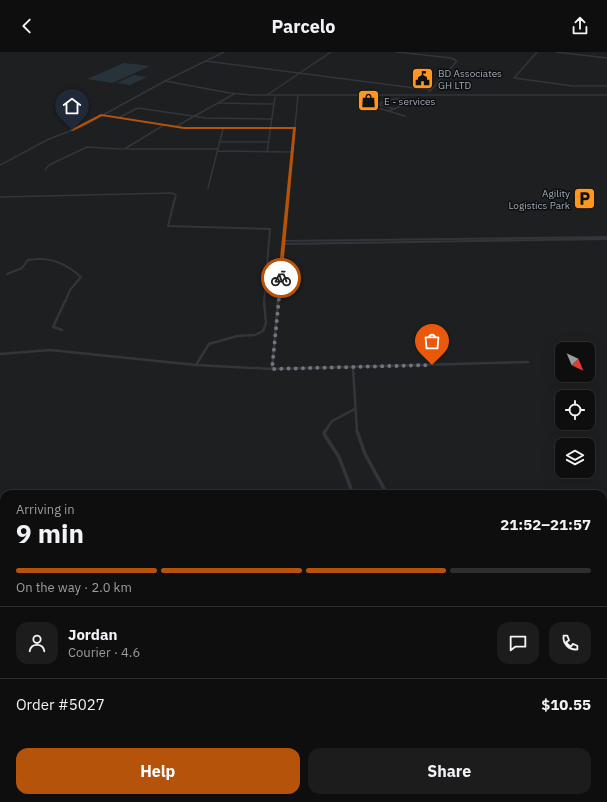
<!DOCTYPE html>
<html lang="en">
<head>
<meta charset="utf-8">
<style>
  body { margin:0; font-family:"IBM Plex Sans",sans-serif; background:#1c1c1d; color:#f1f3f6; height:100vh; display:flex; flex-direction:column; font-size:15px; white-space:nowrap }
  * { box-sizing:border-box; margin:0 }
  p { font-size:13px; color:#9b9c9e }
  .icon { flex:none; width:22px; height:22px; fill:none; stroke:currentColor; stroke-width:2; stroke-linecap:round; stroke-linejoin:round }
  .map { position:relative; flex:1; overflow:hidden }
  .details { position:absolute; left:0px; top:438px; width:607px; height:312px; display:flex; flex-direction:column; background:#0e0e0f; border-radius:12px 12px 0 0; box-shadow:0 4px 16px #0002,0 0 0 1px #2e2e2f }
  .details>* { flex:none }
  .needle { width:26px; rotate:136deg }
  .fabs { position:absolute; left:555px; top:290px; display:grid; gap:8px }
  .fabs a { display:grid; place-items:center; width:40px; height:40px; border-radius:8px; background:#0e0e0f; box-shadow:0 4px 16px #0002,0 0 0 1px #2e2e2f; font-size:20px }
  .pin { position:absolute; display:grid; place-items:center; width:34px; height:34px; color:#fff; margin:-41px -17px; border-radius:50% 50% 50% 0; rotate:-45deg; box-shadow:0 0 4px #0007 }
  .pin .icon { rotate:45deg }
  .courier { position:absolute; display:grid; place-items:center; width:40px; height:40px; margin:-20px; border:3px solid #b45309; border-radius:50%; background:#fff; color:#222; box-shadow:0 1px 5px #0007 }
  .headline em { font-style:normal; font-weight:700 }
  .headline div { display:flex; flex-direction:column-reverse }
  .headline { display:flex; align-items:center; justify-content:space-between; height:68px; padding:0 16px }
  h1 { font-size:26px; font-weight:700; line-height:30px }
  .bar { display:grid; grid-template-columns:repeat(4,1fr); gap:6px 4px; align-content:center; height:48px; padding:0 16px }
  .bar i { height:5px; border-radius:3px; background:#2e2e2f }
  .bar .active { background:#b45309 }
  .bar p { grid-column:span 4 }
  .line { display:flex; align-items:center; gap:10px; padding:0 16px; border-top:1px solid #2e2e2f }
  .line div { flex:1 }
  .round { display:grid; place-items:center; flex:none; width:42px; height:42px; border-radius:12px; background:#1c1c1d }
  .action { display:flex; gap:8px; margin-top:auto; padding:8px 16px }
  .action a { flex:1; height:46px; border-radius:12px; background:#b45309; color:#fff; font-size:16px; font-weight:700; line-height:46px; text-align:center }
  .action a+a { background:#1c1c1d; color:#f1f3f6 }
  header { display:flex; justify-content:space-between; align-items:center; height:52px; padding:0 16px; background:#0e0e0f; font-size:18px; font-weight:700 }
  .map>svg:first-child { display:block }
  .built { fill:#1e1f21; fill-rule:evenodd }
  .water { fill:#283339 }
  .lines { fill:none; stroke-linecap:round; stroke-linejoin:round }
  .minor-far4 { stroke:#33353a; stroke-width:1.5 }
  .minor-far3 { stroke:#33353a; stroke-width:2 }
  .minor-far2 { stroke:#33353a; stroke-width:2.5 }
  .minor-far1 { stroke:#33353a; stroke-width:3.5 }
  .minor { stroke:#33353a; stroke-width:4.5 }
  .secondary-far1 { stroke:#41444a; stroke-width:4.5 }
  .secondary { stroke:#41444a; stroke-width:5.5 }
  .route { fill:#b45309 }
  .done { stroke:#70757d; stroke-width:4; stroke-dasharray:0 7.2 }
  .labels { text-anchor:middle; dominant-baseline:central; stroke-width:3; stroke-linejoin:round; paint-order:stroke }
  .far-poi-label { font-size:10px; fill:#a2abb6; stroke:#0d0e0f; text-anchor:start }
</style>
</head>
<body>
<header><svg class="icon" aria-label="back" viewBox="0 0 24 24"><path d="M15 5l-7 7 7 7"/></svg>Parcelo<svg class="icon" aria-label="share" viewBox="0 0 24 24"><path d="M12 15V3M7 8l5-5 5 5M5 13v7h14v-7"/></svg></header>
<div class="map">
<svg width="607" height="750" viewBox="0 0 607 750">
  <rect width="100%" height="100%" fill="#121214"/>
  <path class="built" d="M 0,0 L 607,0 L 607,512 L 603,513 L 603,442 L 4,442 L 4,633 L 0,634 ZM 562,297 L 588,297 L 588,323 L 562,323 ZM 562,345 L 588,345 L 588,371 L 562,371 ZM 562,393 L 588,393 L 588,419 L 562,419 Z"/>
  <path class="water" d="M 124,11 L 150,14 L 113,31 L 87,27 Z
    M 134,23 L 147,25 L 130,33 L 117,31 Z"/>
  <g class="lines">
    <path class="minor-far4" d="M 224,0 L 165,29 L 230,41 L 251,43 L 607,43
      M 397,0 L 451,6 L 457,9 L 429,40
      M 537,0 L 514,26 L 573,34 L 607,34
      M 556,0 L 607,6
      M 206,9 L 430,38
      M 267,43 L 331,0
      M 358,50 L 405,64
      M 359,50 L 366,48
      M 219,51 L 273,52
      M 378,52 L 395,57
      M 372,54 L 393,47 L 407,47
      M 389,59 L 408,51 L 407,47
      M 101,63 L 184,76 L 295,76
      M 118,66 L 138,56 L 206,66 L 271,67
      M 175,75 L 234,42
      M 220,90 L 268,90
      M 126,96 L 164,73
      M 218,99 L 293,100
      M 267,100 L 275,45
      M 0,113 L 49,87 L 83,74 L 165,29
      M 45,118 L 49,113 L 87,95 L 119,97 L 218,97
      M 208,136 L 223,77
      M 0,145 L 172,141 L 176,143 L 175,147
      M 288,147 L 298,43"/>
    <path class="minor-far3" d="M 175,146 L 168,174 L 270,177 L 264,250
      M 284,189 L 607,185
      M 284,192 L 607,187
      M 7,222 L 22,216 L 28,208 C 49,204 66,211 81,225 L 70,238 L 65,250
      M 278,250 L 288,146"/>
    <path class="minor-far2" d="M 62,278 L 53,275 L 65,249
      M 0,302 L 50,298 L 196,313 L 272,317 L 528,310
      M 196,313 L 209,292 L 237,284 L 255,283 L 263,279 L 266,271 L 264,249
      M 353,316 L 357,380
      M 272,317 L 278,249
      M 325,380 L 332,369 L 355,357"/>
    <path class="minor-far1" d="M 325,379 L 324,382 L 339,405 L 353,442
      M 357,379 L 365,402 L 387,442"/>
    <path class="minor" d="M 603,549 L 607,557
      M 245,746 L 246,750
      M 508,746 L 510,750"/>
    <path class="secondary-far1" d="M 603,515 L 607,514"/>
    <path class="secondary" d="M 0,638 L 4,637"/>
  </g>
  <path class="route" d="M 101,62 L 184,75 L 296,75 L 282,227 L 278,226 L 293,77 L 184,77 L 102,64 L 73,79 L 70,78 Z"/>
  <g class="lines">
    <path class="done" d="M 281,226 L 272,317 L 432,313"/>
  </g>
  <defs>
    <symbol id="civic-square" viewBox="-11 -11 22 22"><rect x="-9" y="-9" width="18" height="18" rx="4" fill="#ff971f" stroke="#0d0e0f"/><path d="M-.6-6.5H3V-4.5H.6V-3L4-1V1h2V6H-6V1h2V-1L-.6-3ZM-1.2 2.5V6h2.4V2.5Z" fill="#111"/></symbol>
    <symbol id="shop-square" viewBox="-11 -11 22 22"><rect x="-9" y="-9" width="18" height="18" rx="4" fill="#ff971f" stroke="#0d0e0f"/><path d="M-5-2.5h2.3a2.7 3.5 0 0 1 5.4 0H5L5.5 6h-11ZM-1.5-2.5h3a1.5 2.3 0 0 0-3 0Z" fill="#111"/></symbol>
    <symbol id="parking-square" viewBox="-11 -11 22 22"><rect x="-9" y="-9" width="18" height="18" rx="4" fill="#ff971f" stroke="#0d0e0f"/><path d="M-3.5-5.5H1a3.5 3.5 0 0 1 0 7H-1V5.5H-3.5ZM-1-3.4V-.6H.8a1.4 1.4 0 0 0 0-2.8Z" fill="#111"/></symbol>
  </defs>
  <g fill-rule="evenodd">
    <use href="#civic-square" x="410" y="14" width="25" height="25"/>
    <use href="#shop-square" x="356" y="36" width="25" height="25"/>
    <use href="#parking-square" x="572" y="134" width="25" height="25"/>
  </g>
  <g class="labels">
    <g class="far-poi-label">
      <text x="438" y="21">BD Associates<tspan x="438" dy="12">GH LTD</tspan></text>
      <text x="384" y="49">E - services</text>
      <text x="570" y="141" text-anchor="end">Agility<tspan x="570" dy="12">Logistics Park</tspan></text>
    </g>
  </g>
</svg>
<div class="fabs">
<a><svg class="needle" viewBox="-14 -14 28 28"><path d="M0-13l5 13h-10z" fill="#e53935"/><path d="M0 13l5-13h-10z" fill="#9b9c9e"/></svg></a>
<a><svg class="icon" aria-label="locate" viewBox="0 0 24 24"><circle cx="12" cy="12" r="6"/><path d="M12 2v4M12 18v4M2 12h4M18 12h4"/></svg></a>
<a><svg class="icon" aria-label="layers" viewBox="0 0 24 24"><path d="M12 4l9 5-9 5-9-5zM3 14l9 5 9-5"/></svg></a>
</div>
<div class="pin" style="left:432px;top:313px;background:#ea580c"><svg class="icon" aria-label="bag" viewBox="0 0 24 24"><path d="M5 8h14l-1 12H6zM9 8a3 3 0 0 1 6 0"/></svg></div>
<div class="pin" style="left:72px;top:78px;background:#1f2937"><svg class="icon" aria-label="home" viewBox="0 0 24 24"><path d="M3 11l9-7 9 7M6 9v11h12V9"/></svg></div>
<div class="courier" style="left:281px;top:226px"><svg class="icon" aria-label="bike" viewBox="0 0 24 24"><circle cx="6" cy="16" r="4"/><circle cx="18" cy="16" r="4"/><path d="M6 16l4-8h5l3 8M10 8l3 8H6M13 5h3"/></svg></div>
<section class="details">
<div class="headline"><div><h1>9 min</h1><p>Arriving in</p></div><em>21:52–21:57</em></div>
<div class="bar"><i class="active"></i><i class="active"></i><i class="active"></i><i></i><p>On the way · 2.0 km</p></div>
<div class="line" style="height:72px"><a class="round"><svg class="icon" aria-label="person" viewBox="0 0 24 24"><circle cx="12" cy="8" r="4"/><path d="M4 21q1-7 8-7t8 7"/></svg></a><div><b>Jordan</b><p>Courier · 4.6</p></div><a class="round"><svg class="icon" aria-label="chat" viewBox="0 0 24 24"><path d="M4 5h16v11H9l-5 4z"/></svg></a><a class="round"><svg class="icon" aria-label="phone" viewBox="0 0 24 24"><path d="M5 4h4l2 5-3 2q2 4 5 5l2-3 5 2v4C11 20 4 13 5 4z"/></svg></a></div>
<div class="line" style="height:52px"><div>Order #5027</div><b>$10.55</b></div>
<div class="action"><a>Help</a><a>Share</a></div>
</section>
</div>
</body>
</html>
